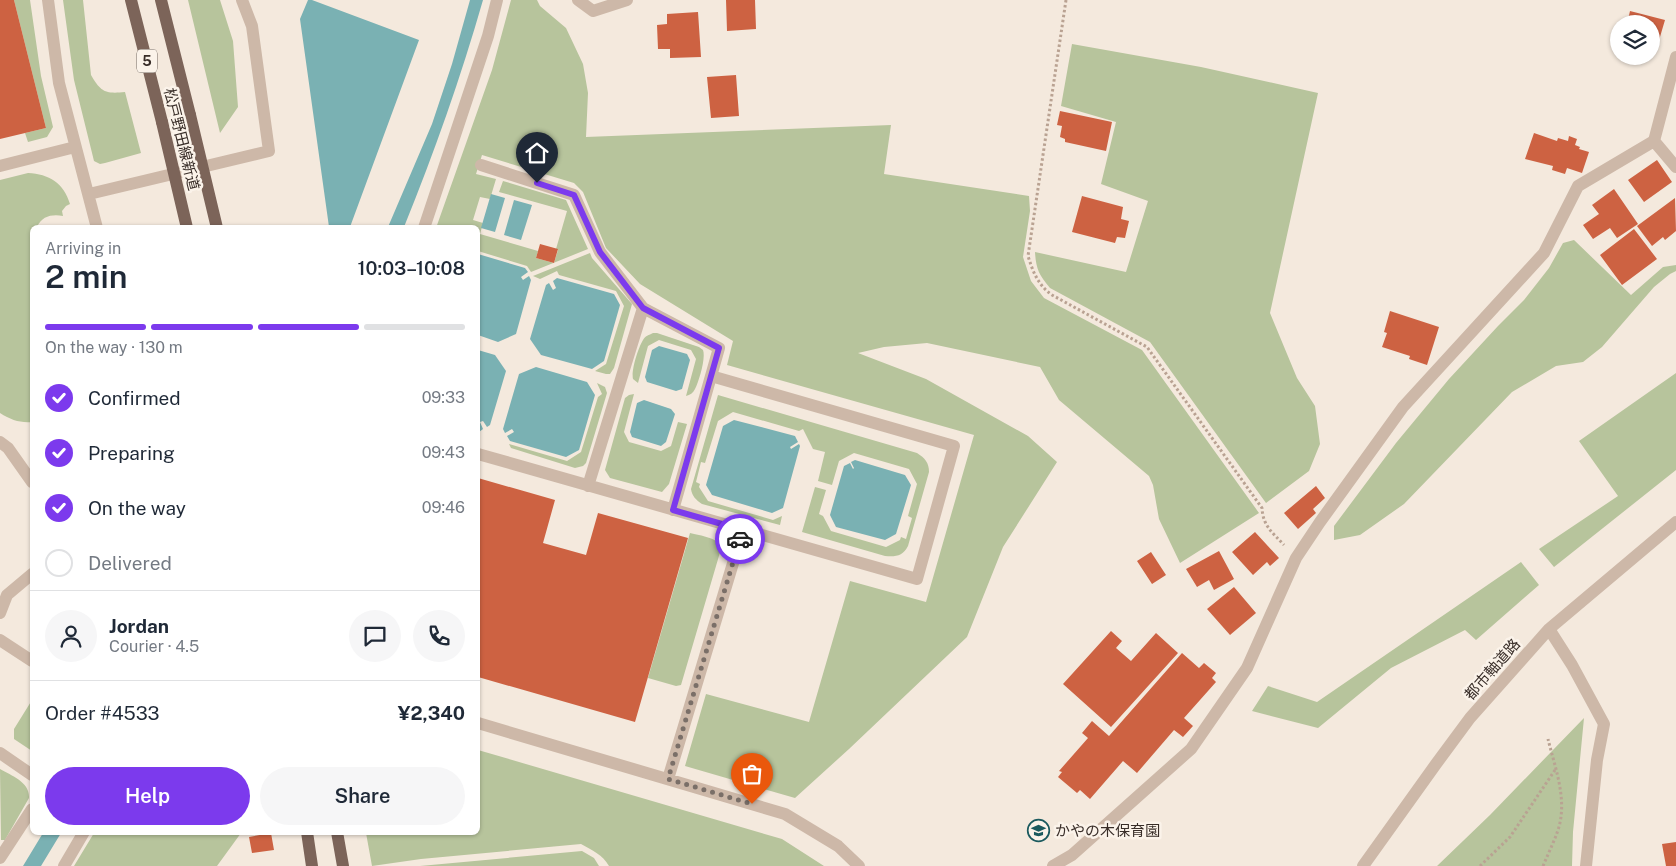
<!DOCTYPE html>
<html lang="en">
<head>
<meta charset="utf-8">
<style>
  body { margin:0; font-family:"Public Sans","Noto Sans JP",sans-serif; background:#f6f6f7; color:#1f2937; height:100vh; display:flex; flex-direction:column; font-size:19px; white-space:nowrap }
  * { box-sizing:border-box; margin:0 }
  p { font-size:16px; color:#747a83 }
  .icon { flex:none; width:28px; height:28px; fill:none; stroke:currentColor; stroke-width:2; stroke-linecap:round; stroke-linejoin:round }
  .map { position:relative; flex:1; overflow:hidden }
  .side { position:absolute; left:30px; top:225px; width:450px; height:610px; display:flex; flex-direction:column; background:#fff; border-radius:8px; box-shadow:0 1px 4px #0004 }
  .side>* { flex:none }
  .controls { position:absolute; left:1610px; top:15px; display:grid; gap:10px }
  .controls a { display:grid; place-items:center; width:50px; height:50px; border-radius:50%; background:#fff; box-shadow:0 1px 4px #0004; font-size:25px }
  .pin { position:absolute; display:grid; place-items:center; width:42px; height:42px; color:#fff; margin:-51px -21px; border-radius:50% 50% 50% 0; rotate:-45deg; box-shadow:0 0 5px #0007 }
  .pin .icon { rotate:45deg }
  .courier { position:absolute; display:grid; place-items:center; width:50px; height:50px; margin:-25px; border:4px solid #7c3aed; border-radius:50%; background:#fff; color:#222; box-shadow:0 1px 6px #0007 }
  .headline em { font-style:normal; font-weight:600 }
  .headline div { display:flex; flex-direction:column-reverse }
  .headline { display:flex; align-items:center; justify-content:space-between; height:85px; padding:0 15px }
  h1 { font-size:32px; font-weight:600; line-height:38px }
  .bar { display:grid; grid-template-columns:repeat(4,1fr); gap:8px 5px; align-content:center; height:60px; padding:0 15px }
  .bar i { height:6px; border-radius:4px; background:#e0e1e3 }
  .bar .active { background:#7c3aed }
  .bar p { grid-column:span 4 }
  .line { display:flex; align-items:center; gap:12px; padding:0 15px; border-top:1px solid #e0e1e3 }
  .line div { flex:1 }
  .round { display:grid; place-items:center; flex:none; width:52px; height:52px; border-radius:26px; background:#f6f6f7 }
  ol { padding:0 15px; list-style:none }
  li { display:flex; align-items:center; gap:15px; height:55px }
  li p { margin-inline-start:auto }
  li .icon { padding:5px; border-radius:50%; background:#7c3aed; color:#fff; stroke-width:4 }
  li:last-child { color:#747a83 }
  li i { width:28px; height:28px; border:2px solid #e0e1e3; border-radius:50% }
  .action { display:flex; gap:10px; margin-top:auto; padding:10px 15px }
  .action a { flex:1; height:58px; border-radius:30px; background:#7c3aed; color:#fff; font-size:20px; font-weight:600; line-height:58px; text-align:center }
  .action a+a { background:#f6f6f7; color:#1f2937 }
  .map>svg:first-child { display:block }
  .green { fill:#b7c49c }
  .water { fill:#7ab1b3 }
  .building { fill:#cd6242 }
  .lines { fill:none; stroke-linecap:round; stroke-linejoin:round }
  .path { stroke:#b9a292; stroke-width:3; stroke-dasharray:2.5 2.5; stroke-linecap:butt }
  .minor { stroke:#cdb8a8; stroke-width:12 }
  .major { stroke:#7c6459; stroke-width:12 }
  .major-bridge { stroke:#7c6459; stroke-width:12 }
  .done { stroke:#7a6f68; stroke-width:5; stroke-dasharray:0 9 }
  .route { stroke:#7c3aed; stroke-width:6 }
  .labels { text-anchor:middle; dominant-baseline:central; stroke-width:5; stroke-linejoin:round; paint-order:stroke }
  .shield { fill:#fbf3ea; stroke:#736963; stroke-width:1 }
  .shield-label { font-size:14px; font-weight:bold; fill:#392e29 }
  .street-label { font-size:15px; fill:#392e29; stroke:#fbf3ea }
  .poi-label { font-size:15px; fill:#392e29; stroke:#fbf3ea; text-anchor:start }
</style>
</head>
<body>
<div class="map">
<svg width="1676" height="866" viewBox="0 0 1676 866">
  <rect width="100%" height="100%" fill="#f4e9dd"/>
  <path class="green" d="M 14,0 L 30,0 L 41,76 L 53,127 L 47,137 L 28,142 L 25,133 L 46,128 Z
    M 63,0 L 83,0 L 91,75 C 101,92 105,94 125,92 L 141,153 L 105,163 L 100,164 L 94,161 L 74,80 Z
    M 188,0 L 220,0 L 233,41 L 238,107 L 220,133 Z
    M 511,0 L 537,0 L 540,6 L 566,28 L 583,64 L 588,93 L 586,137 L 891,125 L 884,174 L 1029,196 L 1030,211 L 1023,257 L 1031,281 L 1044,298 L 1142,350 L 1259,513 L 1180,563 L 1159,519 L 1153,485 L 1149,476 L 1059,400 L 1040,367 L 927,343 L 884,347 L 858,353 L 926,379 L 1028,436 L 1057,462 L 1003,547 L 967,637 L 849,749 L 795,798 L 685,766 L 706,694 L 809,722 L 850,581 L 926,602 L 974,435 L 727,365 L 733,341 L 640,284 L 606,248 L 583,192 L 574,183 L 482,155 L 476,174 L 496,179 L 490,199 L 480,197 L 473,220 L 483,223 L 480,234 L 538,251 L 536,258 L 554,263 L 558,250 L 556,249 L 567,211 L 499,192 L 503,181 L 566,200 L 588,249 L 531,272 L 527,266 L 478,251 L 478,228 L 436,228 L 492,70 Z
    M 1072,44 L 1201,67 L 1318,93 L 1270,313 L 1297,378 L 1315,406 L 1320,444 L 1309,471 L 1266,503 L 1150,342 L 1050,288 C 1039,275 1036,269 1035,252 L 1126,272 L 1148,201 L 1101,184 L 1116,122 L 1061,106 Z
    M 28,173 C 49,174 64,183 70,204 L 66,206 L 62,211 L 63,216 C 52,214 42,216 37,227 L 32,228 L 32,422 C 20,423 11,420 0,413 L 0,180 Z
    M 1574,240 L 1631,295 L 1663,267 L 1676,265 L 1676,271 L 1670,274 L 1654,287 L 1602,347 L 1583,362 L 1556,366 L 1512,392 L 1404,504 L 1360,535 L 1334,540 L 1334,526 L 1396,443 L 1449,379 L 1498,326 L 1524,300 L 1549,268 L 1563,243 Z
    M 590,253 L 592,258 L 632,304 L 614,368 L 610,374 L 606,374 L 595,371 L 606,364 L 624,306 L 616,291 L 559,275 L 557,271 L 540,279 L 533,276 Z
    M 653,333 L 657,333 L 699,347 L 703,350 C 706,358 699,381 695,389 C 693,393 690,395 686,396 L 696,359 L 691,350 L 659,340 L 648,346 L 638,383 L 633,379 C 631,371 638,348 643,340 C 645,336 649,335 653,333 Z
    M 1676,373 L 1676,470 L 1554,567 L 1539,549 L 1618,496 L 1579,441 Z
    M 597,383 L 605,387 L 607,393 L 586,463 L 583,466 L 575,468 L 511,448 L 509,444 L 567,461 L 581,452 L 598,397 L 602,394 Z
    M 634,394 L 624,432 L 629,442 L 661,451 L 671,446 L 678,422 L 687,424 L 669,484 L 662,492 L 610,478 L 605,470 L 625,398 L 629,395 Z
    M 718,395 L 917,453 C 925,458 929,463 929,472 L 908,546 C 903,556 896,557 885,556 L 802,532 L 815,487 L 826,490 L 819,514 L 823,516 L 831,531 L 886,547 L 900,540 L 901,537 L 906,539 L 912,518 L 908,516 L 917,484 L 909,469 L 854,453 L 839,461 L 832,485 L 818,481 L 825,452 L 813,449 L 803,429 L 799,431 L 733,412 L 718,421 L 705,463 L 701,462 L 696,482 L 700,484 L 699,487 L 708,501 L 773,520 L 782,516 L 780,525 L 702,504 C 696,500 692,496 691,489 Z
    M 690,533 C 700,536 720,537 721,549 L 681,685 L 676,686 L 648,678 Z
    M 1521,562 L 1539,585 L 1476,640 L 1465,630 L 1391,668 L 1318,728 L 1252,711 L 1268,686 L 1317,702 Z
    M 32,700 L 32,751 L 14,739 L 14,729 Z
    M 1584,718 L 1573,832 L 1572,866 L 1437,866 L 1490,815 Z
    M 478,750 L 782,839 L 824,866 L 609,866 C 603,855 592,850 581,844 L 421,859 L 372,866 L 366,833 L 478,832 Z
    M 0,769 C 12,776 30,782 29,798 L 5,840 L 1,840 Z
    M 94,833 L 94,832 L 246,833 L 241,833 L 217,866 L 74,866 Z
    M 582,851 L 594,858 L 599,866 L 420,866 Z"/>
  <path class="water" d="M 308,0 L 312,0 L 419,40 L 350,227 L 329,227 L 300,19 Z
    M 470,0 L 483,0 C 461,77 434,153 404,227 L 388,227 L 432,124 L 452,64 Z
    M 491,194 L 505,198 L 495,232 L 481,228 Z
    M 514,200 L 532,205 L 521,240 L 504,235 Z
    M 478,254 L 525,268 L 528,272 L 521,277 L 523,280 L 529,276 L 531,280 L 516,334 L 498,342 L 478,335 Z
    M 557,278 L 614,294 L 620,305 L 604,361 L 592,369 L 541,355 L 530,339 L 546,285 L 549,283 L 553,290 L 556,288 L 553,281 Z
    M 659,346 L 687,354 L 690,360 L 682,389 L 676,391 L 647,382 L 645,377 L 652,350 Z
    M 478,350 L 495,355 L 506,371 L 490,425 L 487,427 L 483,421 L 480,422 L 483,429 L 479,432 Z
    M 536,367 L 587,382 L 595,395 L 579,450 L 566,457 L 510,441 L 507,436 L 514,432 L 512,429 L 505,433 L 503,429 L 519,374 Z
    M 644,400 L 671,409 L 675,414 L 666,442 L 661,446 L 632,437 L 630,432 L 637,403 Z
    M 734,420 L 795,436 L 798,442 L 790,447 L 791,449 L 799,444 L 800,446 L 783,508 L 772,513 L 712,495 L 706,485 L 723,426 Z
    M 855,460 L 905,475 L 911,485 L 896,534 L 885,540 L 836,527 L 830,515 L 844,466 L 850,463 L 853,469 L 854,468 L 851,462 Z
    M 43,833 L 61,833 L 41,866 L 23,866 Z"/>
  <path class="building" d="M 0,0 L 14,0 L 46,128 L 0,139 Z
    M 726,0 L 755,0 L 756,29 L 727,31 Z
    M 1630,11 L 1665,20 L 1657,47 L 1651,45 L 1651,24 L 1627,24 Z
    M 698,12 L 701,57 L 670,58 L 670,49 L 658,49 L 657,25 L 667,24 L 667,14 Z
    M 736,75 L 739,116 L 711,118 L 707,77 Z
    M 1060,111 L 1112,122 L 1106,151 L 1065,142 L 1065,139 L 1060,137 L 1062,126 L 1057,125 Z
    M 1534,133 L 1557,141 L 1558,138 L 1568,141 L 1569,136 L 1577,139 L 1575,145 L 1580,147 L 1579,149 L 1589,152 L 1582,173 L 1567,168 L 1565,174 L 1552,170 L 1553,166 L 1525,159 Z
    M 1657,160 L 1672,182 L 1644,202 L 1628,180 Z
    M 1614,189 L 1638,224 L 1617,238 L 1610,228 L 1593,239 L 1583,225 L 1599,214 L 1592,205 Z
    M 1082,196 L 1123,207 L 1121,219 L 1129,221 L 1125,238 L 1117,237 L 1115,243 L 1072,232 Z
    M 1675,198 L 1676,231 L 1665,240 L 1663,237 L 1652,246 L 1637,226 Z
    M 1634,229 L 1657,259 L 1622,285 L 1600,255 Z
    M 540,244 L 558,249 L 554,263 L 536,258 Z
    M 1390,311 L 1439,327 L 1427,365 L 1409,359 L 1410,356 L 1382,347 L 1387,333 L 1384,332 Z
    M 478,478 L 555,500 L 543,543 L 586,555 L 598,513 L 688,538 L 635,722 L 478,677 Z
    M 1316,486 L 1325,498 L 1313,509 L 1316,513 L 1298,529 L 1284,513 Z
    M 1255,532 L 1279,558 L 1270,566 L 1267,562 L 1253,575 L 1232,552 Z
    M 1219,551 L 1234,579 L 1214,590 L 1209,580 L 1197,587 L 1186,569 Z
    M 1151,552 L 1166,575 L 1152,584 L 1137,561 Z
    M 1234,587 L 1256,613 L 1230,635 L 1207,609 Z
    M 1111,631 L 1122,641 L 1116,648 L 1131,661 L 1156,633 L 1178,653 L 1111,727 L 1063,684 Z
    M 1182,653 L 1199,668 L 1204,663 L 1216,673 L 1212,678 L 1216,682 L 1184,718 L 1193,726 L 1183,737 L 1174,730 L 1137,773 L 1123,761 L 1090,799 L 1080,790 L 1077,793 L 1058,777 L 1062,772 L 1059,771 L 1088,738 L 1082,733 L 1092,721 L 1109,736 Z
    M 271,833 L 274,850 L 252,853 L 249,837 Z
    M 1676,842 L 1676,866 L 1666,866 L 1662,844 Z"/>
  <g class="lines">
    <path class="path" d="M 1066,0 L 1028,256 C 1033,272 1038,285 1052,295 L 1147,347 L 1262,508 C 1263,526 1272,532 1284,545
      M 1480,866 L 1510,837 L 1555,770
      M 1543,866 C 1548,854 1554,842 1558,830 C 1568,800 1555,768 1548,739"/>
    <path class="minor" d="M 48,0 L 59,83 L 97,228
      M 578,0 L 593,11 L 627,0
      M 1654,141 L 1676,167
      M 481,165 L 574,195 L 600,252 L 643,308
      M 0,166 L 75,147
      M 89,194 L 269,151 L 252,26 L 242,0
      M 424,228 L 488,36 L 497,0
      M 0,442 L 8,448 L 32,482
      M 478,454 L 917,579 L 954,446 L 711,376
      M 588,486 L 643,308 L 719,348 L 673,510
      M 0,613 L 7,595 L 32,574
      M 1549,629 L 1572,665 L 1604,724 L 1597,760 L 1586,866
      M 0,640 L 32,661
      M 478,723 L 785,814 L 838,846 L 859,866
      M 0,753 L 32,775
      M 668,779 L 743,530
      M 0,858 L 32,809
      M 64,866 L 84,832
      M 1053,866 L 1072,855 L 1191,749 L 1247,668 L 1296,558 L 1320,522 L 1403,407 L 1544,253 L 1578,186 L 1654,141 L 1676,57
      M 1363,866 L 1436,764 L 1470,718 L 1549,629 L 1676,522"/>
    <path class="major" d="M 131,0 L 162,122
      M 161,0 L 190,115
      M 307,832 L 312,866
      M 337,832 L 343,866"/>
    <path class="major-bridge" d="M 190,115 L 217,228
      M 162,122 L 187,228"/>
  </g>
  <g class="lines">
    <path class="done" d="M 740,539 L 668,779 L 752,804"/>
    <path class="route" d="M 537,183 L 574,195 L 600,252 L 643,308 L 719,348 L 673,510 L 743,530 L 740,539"/>
  </g>
  <defs>
    <symbol id="school-ring" viewBox="-11 -11 22 22"><circle r="9.5" fill="#fbf3ea" stroke="#1b5a5e" stroke-width="1.5"/><path d="M0-5L7-2L0 1L-7-2ZM-4 1L0 2.5L4 1V4Q0 6-4 4Z" fill="#1b5a5e"/></symbol>
  </defs>
  <g fill-rule="evenodd">
    <use href="#school-ring" x="1026" y="818" width="25" height="25"/>
  </g>
  <g class="labels">
    <rect class="shield" x="137" y="49.5" width="20" height="23" rx="4"/>
    <g class="shield-label">
      <text x="147" y="61">5</text>
    </g>
    <g class="street-label">
      <text transform="translate(182 139) rotate(76)">松戸野田線新道</text>
      <text transform="translate(1492 669) rotate(-49)">都市軸道路</text>
    </g>
    <g class="poi-label">
      <text x="1055" y="830">かやの木保育園</text>
    </g>
  </g>
</svg>
<div class="controls">
<a><svg class="icon" aria-label="layers" viewBox="0 0 24 24"><path d="M12 4l9 5-9 5-9-5zM3 14l9 5 9-5"/></svg></a>
</div>
<div class="pin" style="left:752px;top:804px;background:#ea580c"><svg class="icon" aria-label="bag" viewBox="0 0 24 24"><path d="M5 8h14l-1 12H6zM9 8a3 3 0 0 1 6 0"/></svg></div>
<div class="pin" style="left:537px;top:183px;background:#1f2937"><svg class="icon" aria-label="home" viewBox="0 0 24 24"><path d="M3 11l9-7 9 7M6 9v11h12V9"/></svg></div>
<div class="courier" style="left:740px;top:539px"><svg class="icon" aria-label="car" viewBox="0 0 24 24"><path d="M5 17H2v-5l4-1 3-4h7l3 4 3 1v5h-3M9 17h6M6 11h13"/><circle cx="7" cy="17" r="2"/><circle cx="17" cy="17" r="2"/></svg></div>
<section class="side">
<div class="headline"><div><h1>2 min</h1><p>Arriving in</p></div><em>10:03–10:08</em></div>
<div class="bar"><i class="active"></i><i class="active"></i><i class="active"></i><i></i><p>On the way · 130 m</p></div>
<ol>
<li><svg class="icon" aria-label="check" viewBox="0 0 24 24"><path d="M5 12l5 5 9-10"/></svg>Confirmed<p>09:33</p></li>
<li><svg class="icon" aria-label="check" viewBox="0 0 24 24"><path d="M5 12l5 5 9-10"/></svg>Preparing<p>09:43</p></li>
<li><svg class="icon" aria-label="check" viewBox="0 0 24 24"><path d="M5 12l5 5 9-10"/></svg>On the way<p>09:46</p></li>
<li><i></i>Delivered</li>
</ol>
<div class="line" style="height:90px"><a class="round"><svg class="icon" aria-label="person" viewBox="0 0 24 24"><circle cx="12" cy="8" r="4"/><path d="M4 21q1-7 8-7t8 7"/></svg></a><div><b>Jordan</b><p>Courier · 4.5</p></div><a class="round"><svg class="icon" aria-label="chat" viewBox="0 0 24 24"><path d="M4 5h16v11H9l-5 4z"/></svg></a><a class="round"><svg class="icon" aria-label="phone" viewBox="0 0 24 24"><path d="M5 4h4l2 5-3 2q2 4 5 5l2-3 5 2v4C11 20 4 13 5 4z"/></svg></a></div>
<div class="line" style="height:65px"><div>Order #4533</div><b>¥2,340</b></div>
<div class="action"><a>Help</a><a>Share</a></div>
</section>
</div>
</body>
</html>
